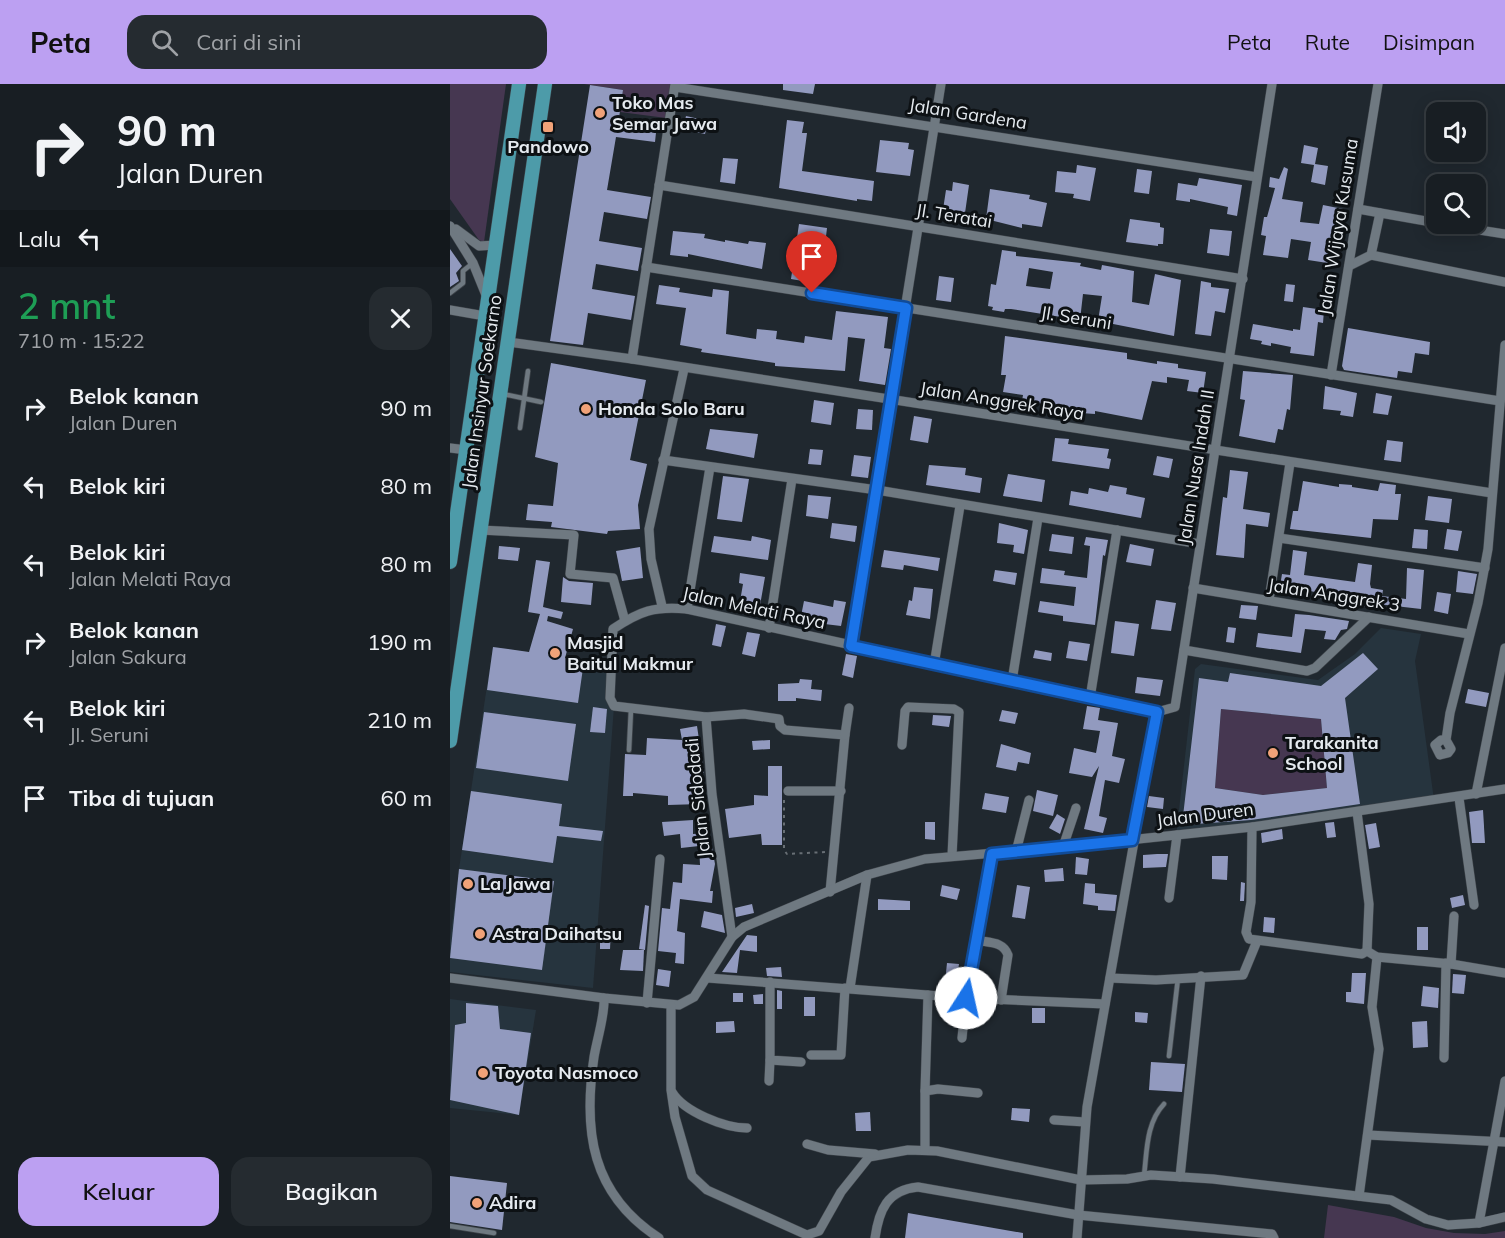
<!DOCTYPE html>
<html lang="id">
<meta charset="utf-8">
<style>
:root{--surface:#181e23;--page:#252b30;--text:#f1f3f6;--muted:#9fa2a6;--line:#363c41;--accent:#bca0f2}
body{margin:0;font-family:Mulish,sans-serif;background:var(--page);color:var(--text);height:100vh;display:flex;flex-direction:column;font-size:22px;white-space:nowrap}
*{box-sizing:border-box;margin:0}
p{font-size:20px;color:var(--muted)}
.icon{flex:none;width:33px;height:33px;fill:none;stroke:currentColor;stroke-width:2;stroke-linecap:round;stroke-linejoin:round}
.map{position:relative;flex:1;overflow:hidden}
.panel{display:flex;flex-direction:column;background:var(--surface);width:450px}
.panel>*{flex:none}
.banner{background:#181e23;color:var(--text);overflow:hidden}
.fabs{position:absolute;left:976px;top:18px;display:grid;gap:12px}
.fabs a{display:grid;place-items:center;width:60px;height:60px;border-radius:12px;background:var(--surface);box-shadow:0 3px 15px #0003,0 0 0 2px var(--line);font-size:30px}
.pin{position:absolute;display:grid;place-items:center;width:51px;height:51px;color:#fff;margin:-62px -26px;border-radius:50% 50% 50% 0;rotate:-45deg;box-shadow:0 0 6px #0007}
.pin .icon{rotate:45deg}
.me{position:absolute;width:66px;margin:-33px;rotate:10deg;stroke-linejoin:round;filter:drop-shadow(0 0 4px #0008)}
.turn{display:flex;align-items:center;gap:21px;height:126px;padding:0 18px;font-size:27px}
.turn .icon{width:78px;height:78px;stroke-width:2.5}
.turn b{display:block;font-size:42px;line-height:51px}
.then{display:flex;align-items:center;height:57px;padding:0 18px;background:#0003;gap:12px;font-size:22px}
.round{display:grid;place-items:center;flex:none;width:63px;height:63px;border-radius:18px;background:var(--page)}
.summary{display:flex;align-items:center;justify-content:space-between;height:102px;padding:0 18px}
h1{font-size:36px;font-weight:600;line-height:45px;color:#1e9e55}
.action{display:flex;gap:12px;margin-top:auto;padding:12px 18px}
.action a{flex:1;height:69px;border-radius:18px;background:var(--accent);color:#111;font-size:24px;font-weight:600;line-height:69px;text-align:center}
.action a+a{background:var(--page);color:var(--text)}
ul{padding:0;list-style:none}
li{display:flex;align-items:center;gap:18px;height:78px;padding:0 18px}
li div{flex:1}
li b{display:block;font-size:22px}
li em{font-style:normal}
header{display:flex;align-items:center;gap:36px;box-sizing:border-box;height:84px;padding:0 30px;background:var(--accent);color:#111}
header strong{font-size:28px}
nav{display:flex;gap:33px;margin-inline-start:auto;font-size:21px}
.search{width:420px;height:54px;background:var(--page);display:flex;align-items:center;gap:15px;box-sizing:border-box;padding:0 21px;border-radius:18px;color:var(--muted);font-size:22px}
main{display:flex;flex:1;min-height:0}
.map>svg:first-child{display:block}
.built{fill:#26343e}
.green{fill:#463751}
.building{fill:#929abf;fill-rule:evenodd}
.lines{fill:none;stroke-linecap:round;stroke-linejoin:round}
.service-casing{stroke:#3f454b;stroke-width:6}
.minor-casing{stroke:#3f454b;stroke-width:10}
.primary-casing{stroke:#3f454b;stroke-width:15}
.path{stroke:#686f75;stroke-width:2;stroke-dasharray:3 4.5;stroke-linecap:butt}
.service{stroke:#6f7981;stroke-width:4.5}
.minor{stroke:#6f7981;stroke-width:9}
.primary{stroke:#4d9ba9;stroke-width:14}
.route-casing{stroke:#114b97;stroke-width:15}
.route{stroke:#1a73e8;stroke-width:10}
.poi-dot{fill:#f0a278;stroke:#0d1114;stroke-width:2}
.labels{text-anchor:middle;stroke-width:6;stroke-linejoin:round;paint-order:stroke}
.poi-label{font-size:18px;font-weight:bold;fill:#e5eaef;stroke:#0d1114;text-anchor:start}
.street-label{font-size:18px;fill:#e5eaef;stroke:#0d1114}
</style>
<header>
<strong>Peta</strong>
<div class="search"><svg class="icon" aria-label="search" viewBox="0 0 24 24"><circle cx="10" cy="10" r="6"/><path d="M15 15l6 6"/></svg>Cari di sini</div>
<nav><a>Peta</a><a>Rute</a><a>Disimpan</a></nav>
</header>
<main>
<section class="panel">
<div class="banner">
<div class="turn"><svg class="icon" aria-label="right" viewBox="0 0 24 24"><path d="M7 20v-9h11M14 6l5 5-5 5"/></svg><div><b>90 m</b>Jalan Duren</div></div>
<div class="then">Lalu<svg class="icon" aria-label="left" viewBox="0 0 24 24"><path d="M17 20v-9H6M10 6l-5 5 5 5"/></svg></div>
</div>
<div class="summary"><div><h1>2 mnt</h1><p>710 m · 15:22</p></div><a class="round"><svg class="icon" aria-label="close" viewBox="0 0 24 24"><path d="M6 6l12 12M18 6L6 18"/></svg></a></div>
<ul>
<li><svg class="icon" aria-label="right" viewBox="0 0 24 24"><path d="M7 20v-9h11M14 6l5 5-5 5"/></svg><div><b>Belok kanan</b><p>Jalan Duren</p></div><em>90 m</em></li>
<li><svg class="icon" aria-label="left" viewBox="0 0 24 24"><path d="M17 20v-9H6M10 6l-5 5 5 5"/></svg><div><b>Belok kiri</b></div><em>80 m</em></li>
<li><svg class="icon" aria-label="left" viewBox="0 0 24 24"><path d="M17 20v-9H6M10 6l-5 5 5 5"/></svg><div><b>Belok kiri</b><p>Jalan Melati Raya</p></div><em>80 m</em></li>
<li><svg class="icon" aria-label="right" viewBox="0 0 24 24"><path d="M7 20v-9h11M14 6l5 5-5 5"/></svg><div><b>Belok kanan</b><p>Jalan Sakura</p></div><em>190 m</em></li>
<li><svg class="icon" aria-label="left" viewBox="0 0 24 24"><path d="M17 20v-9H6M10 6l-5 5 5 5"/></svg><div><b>Belok kiri</b><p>Jl. Seruni</p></div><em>210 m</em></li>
<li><svg class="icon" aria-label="arrive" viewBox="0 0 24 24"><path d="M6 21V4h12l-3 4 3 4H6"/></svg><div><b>Tiba di tujuan</b></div><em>60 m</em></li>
</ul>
<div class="action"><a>Keluar</a><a>Bagikan</a></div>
</section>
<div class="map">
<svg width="1055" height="1154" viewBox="0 0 1055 1154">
<rect width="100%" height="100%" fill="#20282f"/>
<g class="built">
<path d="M931 544 971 550 965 577 984 716 726 752 745 585 751 580 868 596 905 570Z"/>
<path d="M43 563 167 582 143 904 0 888V856L9 785Z"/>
<path d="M0 915 86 926 69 1031 0 1024Z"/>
</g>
<g class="green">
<path d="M0 0H56L34 158 29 156 0 115Z"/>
<path d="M134 0H222L216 34 170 28 173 6Z"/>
<path d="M771 625 871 635 877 704 813 711 765 704Z"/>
<path d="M878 1121 944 1133 976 1144 1004 1149 1035 1150 1055 1147V1154H874Z"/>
</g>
<g class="building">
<path d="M333 0H365L363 10 333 6Z"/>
<path d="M140 1 173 6 169 34 207 39 205 58 166 53 157 106 201 113 197 135 154 128 149 157 192 164 188 187 146 180 142 205 185 212 181 236 138 229 133 261 100 257Z"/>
<path d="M236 32 258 37 255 50 233 45Z"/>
<path d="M337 36 354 38 352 49H357L352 87 424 97 422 117 407 115V117L329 104Z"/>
<path d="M430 56 459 59 458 65 464 66 460 92 426 88Z"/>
<path d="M854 61 868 64 865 80 878 82 875 101 861 98 864 81 851 79Z"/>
<path d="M273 74 288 75 285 100 270 98Z"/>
<path d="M627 81 646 84 640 117 623 114 624 110 605 108 607 87 626 89Z"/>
<path d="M834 83 838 85 832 115 853 118 850 138 869 140 873 121 893 125 884 180 858 176 861 158 841 155 838 174 813 171 816 152 811 151 814 133H817L825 104 819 103 820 93 829 95Z"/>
<path d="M687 85 702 87 699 110 684 108Z"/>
<path d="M749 94 792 101 787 132 777 130 778 123 740 115V118L726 116 728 99 747 102Z"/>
<path d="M503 98 519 101 515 129H510L509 134 492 132 496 106 502 107Z"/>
<path d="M540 105 580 111 579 115 597 119 592 143 572 140V144L536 135Z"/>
<path d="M680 135 710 139V143L714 144 713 160H708V162L676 158Z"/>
<path d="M349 140 377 144 374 169 369 168 364 199 341 195Z"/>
<path d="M760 145 782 147 779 172 757 169Z"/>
<path d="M223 147 255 150 254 154 275 158V156L298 160 299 157 316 159 312 185 238 170V173L220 171Z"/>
<path d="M0 165 12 182 6 189 9 197 0 203Z"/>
<path d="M552 166 566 168V172L631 179 630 182 651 186 652 181 684 187 682 218 699 221 705 190 731 196 724 252 648 237 652 212 633 210 630 236 561 225H555L554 228 542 226 543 223 538 222 541 200 546 201ZM579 184 603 188 600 205 576 202Z"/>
<path d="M489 192 504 194 501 218 486 216Z"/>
<path d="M751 197 761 199V203L779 205 775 229 765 227 761 252 745 250Z"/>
<path d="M836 200 845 201 843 218 834 217Z"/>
<path d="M209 201 230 204 229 208 262 213 263 205 279 207 276 250 306 255 307 245 327 247 326 255 354 259 355 252 382 256 386 227 438 233 434 264 441 265 435 301 409 297 415 255 398 253 395 287 325 282V279L251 268 252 265 230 261 236 224 206 220Z"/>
<path d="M853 223 874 226 873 239 868 238 864 272 840 269 841 263 821 259V262L811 260 812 257 800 255 803 240 843 247V245L850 246Z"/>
<path d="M898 244 980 258 979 271 965 269 962 289 948 287 947 294 894 286 892 282Z"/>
<path d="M555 252 677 269V275L707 280V277L728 280V284L756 288 753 309 737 307 739 296 717 293V299L702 297 692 336 645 327V330L631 329 632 325 572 317 573 311 553 308 556 291H551Z"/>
<path d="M101 279 196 296 180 376 197 380 188 421 190 445 158 447 157 450 101 443 102 438 76 436 78 420 103 422 108 379 85 373Z"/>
<path d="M793 287 843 291 840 326 837 325 833 346 828 345 825 359 789 352 795 316 790 315Z"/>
<path d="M875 302 907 309 903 333 890 331 891 327 873 325Z"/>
<path d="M926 309 942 312 938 331 923 329Z"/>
<path d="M364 316 384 319 381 341 361 338Z"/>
<path d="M408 325 423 326 422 346 406 345Z"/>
<path d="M464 332 482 335 478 359 460 356Z"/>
<path d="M260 345 308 350 304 374 256 365Z"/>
<path d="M605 354 619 355 618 360 659 365 657 374 661 375 659 385 602 377Z"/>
<path d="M937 356 953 358 951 378 934 376Z"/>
<path d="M360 365 373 366 371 381 358 380Z"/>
<path d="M404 371 421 373 418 394 401 392Z"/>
<path d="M707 372 723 375 719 394 703 391Z"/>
<path d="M479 381 516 384 515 391 532 394 530 409 476 401Z"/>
<path d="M780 386 798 388 793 425 820 429 818 443 796 440 794 474 766 471 773 413 777 414Z"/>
<path d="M558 390 595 396 592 418 553 412Z"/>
<path d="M273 392 299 395 292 438 267 435Z"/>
<path d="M853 397 889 403V400L902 401V403L928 407 930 399 946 401 945 410H951L948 436 923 435 921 454 840 445 843 427H848Z"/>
<path d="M660 401 677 404 676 410 695 414 691 434 619 421 621 407 638 410 639 404 658 408Z"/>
<path d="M358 411 381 413 378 435 356 432Z"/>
<path d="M978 412 1002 415 999 439 975 436Z"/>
<path d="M382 439 407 442 405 458 380 454Z"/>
<path d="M549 439 578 446 574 470 563 468 564 461 547 459Z"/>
<path d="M964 445 978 446 977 465 962 464Z"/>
<path d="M997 445 1012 447 1008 467 994 465Z"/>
<path d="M602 450 624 453 622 470 599 467Z"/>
<path d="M264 452 301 457 302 452 321 456 318 476 261 468Z"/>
<path d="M636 453 658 456 655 472 653 471 645 541 613 537V532L588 528 590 517 624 522 626 503 590 499 592 484 615 487 614 491 637 494 640 462 634 461Z"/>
<path d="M680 460 704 465 701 482 676 478Z"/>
<path d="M49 462 70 464 68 477 48 475Z"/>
<path d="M190 463 193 494 172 497 166 467Z"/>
<path d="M434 466 490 474 488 487 454 481 453 486 431 483Z"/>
<path d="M843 466 857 468 854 491 905 498 908 479 922 481 920 500 921 504 933 506 932 512 956 515 957 484 974 486 971 525 919 519V523L903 521 904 514 888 511 887 517 870 515 871 509 848 505 847 510 829 508 832 490 840 491Z"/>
<path d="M86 476 100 478 93 523 113 528 111 535 98 532 97 537 123 545 115 574 134 577 128 619 37 606 43 563 79 568 90 530 78 528Z"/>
<path d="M545 486 567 489 565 501 543 497Z"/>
<path d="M1008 487 1027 490 1023 510 1006 508Z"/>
<path d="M290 489 315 493 309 527 289 523 293 500 289 499Z"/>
<path d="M113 493 119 497 143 499 141 521 111 518Z"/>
<path d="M464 503 483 505 480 535 456 531 459 516 462 517Z"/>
<path d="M987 508 1001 510 998 530 984 527Z"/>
<path d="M384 516 396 518 391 542 350 537 354 517 383 523Z"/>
<path d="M706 516 726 519 721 547 701 545Z"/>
<path d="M791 521 808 522 806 536 789 534Z"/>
<path d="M845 530 859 531 899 537 897 545 891 546 885 556 874 555 876 547 855 545 851 569 806 563 808 549 842 553Z"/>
<path d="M665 537 689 540 684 572 661 569Z"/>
<path d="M266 540 276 542 271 563 262 561Z"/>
<path d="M778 543 786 544 784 559 776 558Z"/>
<path d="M297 548 310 550 305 573 292 570Z"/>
<path d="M619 557 640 560 637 577 616 574Z"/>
<path d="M585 566 602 569 601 577 583 574Z"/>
<path d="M913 569 928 585 895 614 910 720 801 736 732 741 749 594 778 598 780 589 871 602ZM771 625 871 635 877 704 813 711 765 704Z"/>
<path d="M396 570 407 572 403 594 392 591Z"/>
<path d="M687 593 713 596 710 612 685 609Z"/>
<path d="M350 595 362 596 361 605 372 606 371 617 346 614V617H328V600L349 599Z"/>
<path d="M1018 605 1039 609 1036 623 1015 619Z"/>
<path d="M637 622 650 624 648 636 668 639 662 672 675 675 669 699 655 696 649 732 657 734 653 749 634 745 649 682 642 693 619 689 624 664 646 669 650 647 633 645Z"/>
<path d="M143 623 157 625 155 649 140 648Z"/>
<path d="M552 626 568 629 565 640 549 637Z"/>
<path d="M34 628 126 640 118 697 26 684Z"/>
<path d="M483 631 501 632 499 643 482 641Z"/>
<path d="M247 642 254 689H250L251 720 218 721V712L183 709V712H173L175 670 196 671 197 654 232 656 230 645Z"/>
<path d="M320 656V665L303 666 302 657Z"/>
<path d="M551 660 581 669 579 680 568 678 566 687 546 683Z"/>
<path d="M318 682H332V761H312L311 750 279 754 275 725 304 721V711L318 712Z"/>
<path d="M587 706 608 711 603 732 583 727Z"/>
<path d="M21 707 112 720 109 742 153 747 151 757 107 752 103 779 12 766Z"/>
<path d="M535 709 559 713 556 729 532 725Z"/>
<path d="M699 712 714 714 713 725 697 723Z"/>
<path d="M1033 726 1035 759H1022L1019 728Z"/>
<path d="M607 730 615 735 610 750 599 744Z"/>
<path d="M243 736V750L257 749V754L260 753 265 780 260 807H263L262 819 230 815 227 847 235 849 234 880 225 879 226 869 208 867 212 824 220 825 223 798 232 799 233 780 250 781 249 762 231 764 230 750 214 752 212 738Z"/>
<path d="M475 738H485V756L475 755Z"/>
<path d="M884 738 886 753 877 754 875 739Z"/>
<path d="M926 739 930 763 919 765 915 741Z"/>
<path d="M832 745 833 755 812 759 811 749Z"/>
<path d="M707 770H718L716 783 693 784V771Z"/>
<path d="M762 772H778L777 796 762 795Z"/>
<path d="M626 773 639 775 637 791 625 790Z"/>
<path d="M613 784 614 797 595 798 594 786Z"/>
<path d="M9 785 104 797 92 886 0 874Z"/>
<path d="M791 798 795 799 794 817H790Z"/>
<path d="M635 799 645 800V809L667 811 665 827 648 826V822L633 820Z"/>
<path d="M492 801 510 805 507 816 490 812Z"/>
<path d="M567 801 580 803 575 835 562 833Z"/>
<path d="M1013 811 1015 821 1002 824 1000 814Z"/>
<path d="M428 815 460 817V826H428Z"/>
<path d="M302 820 304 829 286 833 285 824Z"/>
<path d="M195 821 199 822 195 866 189 865Z"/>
<path d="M254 827 272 831 275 849 251 843Z"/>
<path d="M814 833 825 834 824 849 813 848Z"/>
<rect x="967" y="843" width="11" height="23"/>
<path d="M150 844 161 845 160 865H150Z"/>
<path d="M297 851 307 852V868L290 866 287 889 272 888Z"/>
<path d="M173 866H194L193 887 170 886Z"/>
<path d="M497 879 509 880 506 900 495 898Z"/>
<path d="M331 883 332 893 317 892 316 884Z"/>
<path d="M208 885 221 887 219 903 206 901Z"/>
<path d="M902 889H916L914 920 896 918V908H901Z"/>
<path d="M1003 890 1016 891 1014 910 1002 909Z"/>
<path d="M973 902 989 904 988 924 971 922Z"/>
<path d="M327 906 332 907V925H327Z"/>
<rect x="283" y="909" width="10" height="9"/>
<path d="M313 910V920H304L303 911Z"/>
<rect x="354" y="913" width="11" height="19"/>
<path d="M16 919 48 922 50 945 81 949 69 1031 0 1016 5 941 16 939Z"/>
<rect x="582" y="924" width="13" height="15"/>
<path d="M685 928 698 929 697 939 685 938Z"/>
<path d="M284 937 285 948 266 949V938Z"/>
<path d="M977 937 978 963 963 964 962 938Z"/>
<path d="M701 978 735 980 732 1008 699 1006Z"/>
<path d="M562 1024 580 1025 579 1038 561 1036Z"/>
<path d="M420 1028 421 1047H406L405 1029Z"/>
<path d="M0 1092 57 1099 52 1146 0 1138Z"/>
<path d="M458 1129 573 1149V1154H455Z"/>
</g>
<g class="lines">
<g class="service-casing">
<g id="service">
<path d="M0 209 13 199V187L23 179"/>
<path d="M53 310 91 318"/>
<path d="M70 344 78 287"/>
<path d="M179 666 181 625"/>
<path d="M719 972 728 894"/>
<path d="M694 1092C697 1067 696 1039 714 1020"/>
<path d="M0 1142 44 1149"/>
</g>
</g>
<g class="minor-casing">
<g id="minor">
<path d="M225 3 807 93"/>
<path d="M209 101 793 195"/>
<path d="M908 125 987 139"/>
<path d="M991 140 1055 150"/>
<path d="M0 142 23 179 36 211"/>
<path d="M6 145 29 162 46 161"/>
<path d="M921 171 1055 198"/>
<path d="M899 182 921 171 930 129"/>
<path d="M196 183 1050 317"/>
<path d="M0 226 35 232"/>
<path d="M58 258 182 275 1042 409"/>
<path d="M182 275 225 0"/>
<path d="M881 291 928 0"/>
<path d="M0 364 17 366"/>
<path d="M213 376 427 406 750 460"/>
<path d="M30 446 124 451 120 490 163 494 175 537"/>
<path d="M829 454 1035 484"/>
<path d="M743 504 1019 550"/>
<path d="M819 516 840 379"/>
<path d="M212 522 201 475 199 445 234 285"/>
<path d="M237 525 260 383"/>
<path d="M319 544 342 395"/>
<path d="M401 563 491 0"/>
<path d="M734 566 857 587 865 584 919 533"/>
<path d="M484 581 510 422"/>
<path d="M562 597 588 434"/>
<path d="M640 614 667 446"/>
<path d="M256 633 294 630 329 635 330 642 335 646 395 651 380 808"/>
<path d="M395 651 399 624"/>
<path d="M996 656H991L985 661 990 671 998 669 1001 665 996 656 1000 629 1028 519 1038 465 1055 261"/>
<path d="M452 661 455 627 458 623 504 625 509 628 502 772"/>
<path d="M338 707H391"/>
<path d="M1026 710 1055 564"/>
<path d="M1009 714 1024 821"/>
<path d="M907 728 919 820 917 867"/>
<path d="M802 743 801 818 796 848 799 855 912 870 917 867 927 873 1001 880 1055 889"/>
<path d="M613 763 626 724"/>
<path d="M566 768 579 716"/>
<path d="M719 814 727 751"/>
<path d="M282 853 262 710 256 633 164 622 160 614 163 545C190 527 204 522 237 525L707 628 725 623 822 0"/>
<path d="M526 856C539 859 553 857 558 871L551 916"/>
<path d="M1001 880 1004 832"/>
<path d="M0 894 154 914 229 921 244 913 282 853 294 843 417 791 475 775 613 763 802 743 1055 705"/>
<path d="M258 894 516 914 655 920"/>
<path d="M660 894 706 896 793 891 807 857"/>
<path d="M320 898V976L351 978"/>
<path d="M400 904 417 791"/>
<path d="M154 914C155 931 147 955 144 973 133 1047 141 1110 209 1154"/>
<path d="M197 919 210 775"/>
<path d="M221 922V1006L225 1033 242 1092 257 1106 357 1151 369 1147 391 1108 419 1073 458 1066 487 1067 631 1096 677 1095 701 1091 763 1095 941 1116 976 1135 998 1141 1029 1139 1055 1133"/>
<path d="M512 954 516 914 542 770"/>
<path d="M361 971H391L395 904"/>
<path d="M994 974 996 879"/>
<path d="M319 997 320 976"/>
<path d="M475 1007 478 911"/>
<path d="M222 1008C234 1028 275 1044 297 1044"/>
<path d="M604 1036 635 1038"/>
<path d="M918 1051 1055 1058"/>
<path d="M357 1060 378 1066 425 1070"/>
<path d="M475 1066V1007L488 1005 528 1009"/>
<path d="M730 1093 751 892"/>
<path d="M909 1112 929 965 922 923 927 873"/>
<path d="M1029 1139 1055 997"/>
<path d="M425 1154C429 1126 437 1106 468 1103L628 1131 822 1150 824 1154"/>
<path d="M627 1154 637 1023 707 628"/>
</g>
</g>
<g class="primary-casing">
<g id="primary">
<path d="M0 478 69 0"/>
<path d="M0 657 95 0"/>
</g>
</g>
<path class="path" d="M334 716V766L337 770 376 768"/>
<use href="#service" class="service"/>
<use href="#minor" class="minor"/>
<use href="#primary" class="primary"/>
</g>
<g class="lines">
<g class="route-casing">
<path id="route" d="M362 209 456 224 401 562 707 628 682 756 542 770 516 914"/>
</g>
<use href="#route" class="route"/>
</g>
<g class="poi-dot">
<circle cx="150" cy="29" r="6"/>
<rect x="92" y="37" width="12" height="12" rx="3"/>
<circle cx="136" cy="325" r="6"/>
<circle cx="105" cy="569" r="6"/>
<circle cx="823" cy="669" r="6"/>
<circle cx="18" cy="800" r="6"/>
<circle cx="30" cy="850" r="6"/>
<circle cx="33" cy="989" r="6"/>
<circle cx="27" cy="1119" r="6"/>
</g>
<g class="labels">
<g class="poi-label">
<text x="162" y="25">Toko Mas<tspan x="162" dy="21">Semar Jawa</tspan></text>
<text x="98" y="69" text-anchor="middle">Pandowo</text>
<text x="148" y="331">Honda Solo Baru</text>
<text x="117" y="565">Masjid<tspan x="117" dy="21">Baitul Makmur</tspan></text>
<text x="835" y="665">Tarakanita<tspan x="835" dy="21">School</tspan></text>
<text x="30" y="806">La Jawa</text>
<text x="42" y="856">Astra Daihatsu</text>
<text x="45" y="995">Toyota Nasmoco</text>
<text x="39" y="1125">Adira</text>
</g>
<g class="street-label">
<text transform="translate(518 30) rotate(9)" y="6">Jalan Gardena</text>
<text transform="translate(504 132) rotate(9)" y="6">Jl. Teratai</text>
<text transform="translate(888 143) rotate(-81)" y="6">Jalan Wijaya Kusuma</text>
<text transform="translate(626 234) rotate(9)" y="6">Jl. Seruni</text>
<text transform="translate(32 308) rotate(-82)" y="6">Jalan Insinyur Soekarno</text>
<text transform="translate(552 317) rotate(9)" y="6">Jalan Anggrek Raya</text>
<text transform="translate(746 383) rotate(-81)" y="6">Jalan Nusa Indah II</text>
<text transform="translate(884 511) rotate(9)" y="6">Jalan Anggrek 3</text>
<text transform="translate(304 524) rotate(12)" y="6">Jalan Melati Raya</text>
<text transform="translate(248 714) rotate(-96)" y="6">Jalan Sidodadi</text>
<text transform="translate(755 731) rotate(-7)" y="6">Jalan Duren</text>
</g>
</g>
</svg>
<div class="fabs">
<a><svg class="icon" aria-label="sound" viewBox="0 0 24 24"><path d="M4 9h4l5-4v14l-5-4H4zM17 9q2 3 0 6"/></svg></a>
<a><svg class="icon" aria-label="search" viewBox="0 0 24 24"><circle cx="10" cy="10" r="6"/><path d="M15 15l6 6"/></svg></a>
</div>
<div class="pin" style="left:362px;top:209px;background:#d93025"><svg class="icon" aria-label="arrive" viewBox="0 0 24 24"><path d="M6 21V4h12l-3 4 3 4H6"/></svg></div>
<svg class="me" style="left:516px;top:914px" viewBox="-20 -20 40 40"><circle r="19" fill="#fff"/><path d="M0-13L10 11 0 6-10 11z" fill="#1a73e8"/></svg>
</div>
</main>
